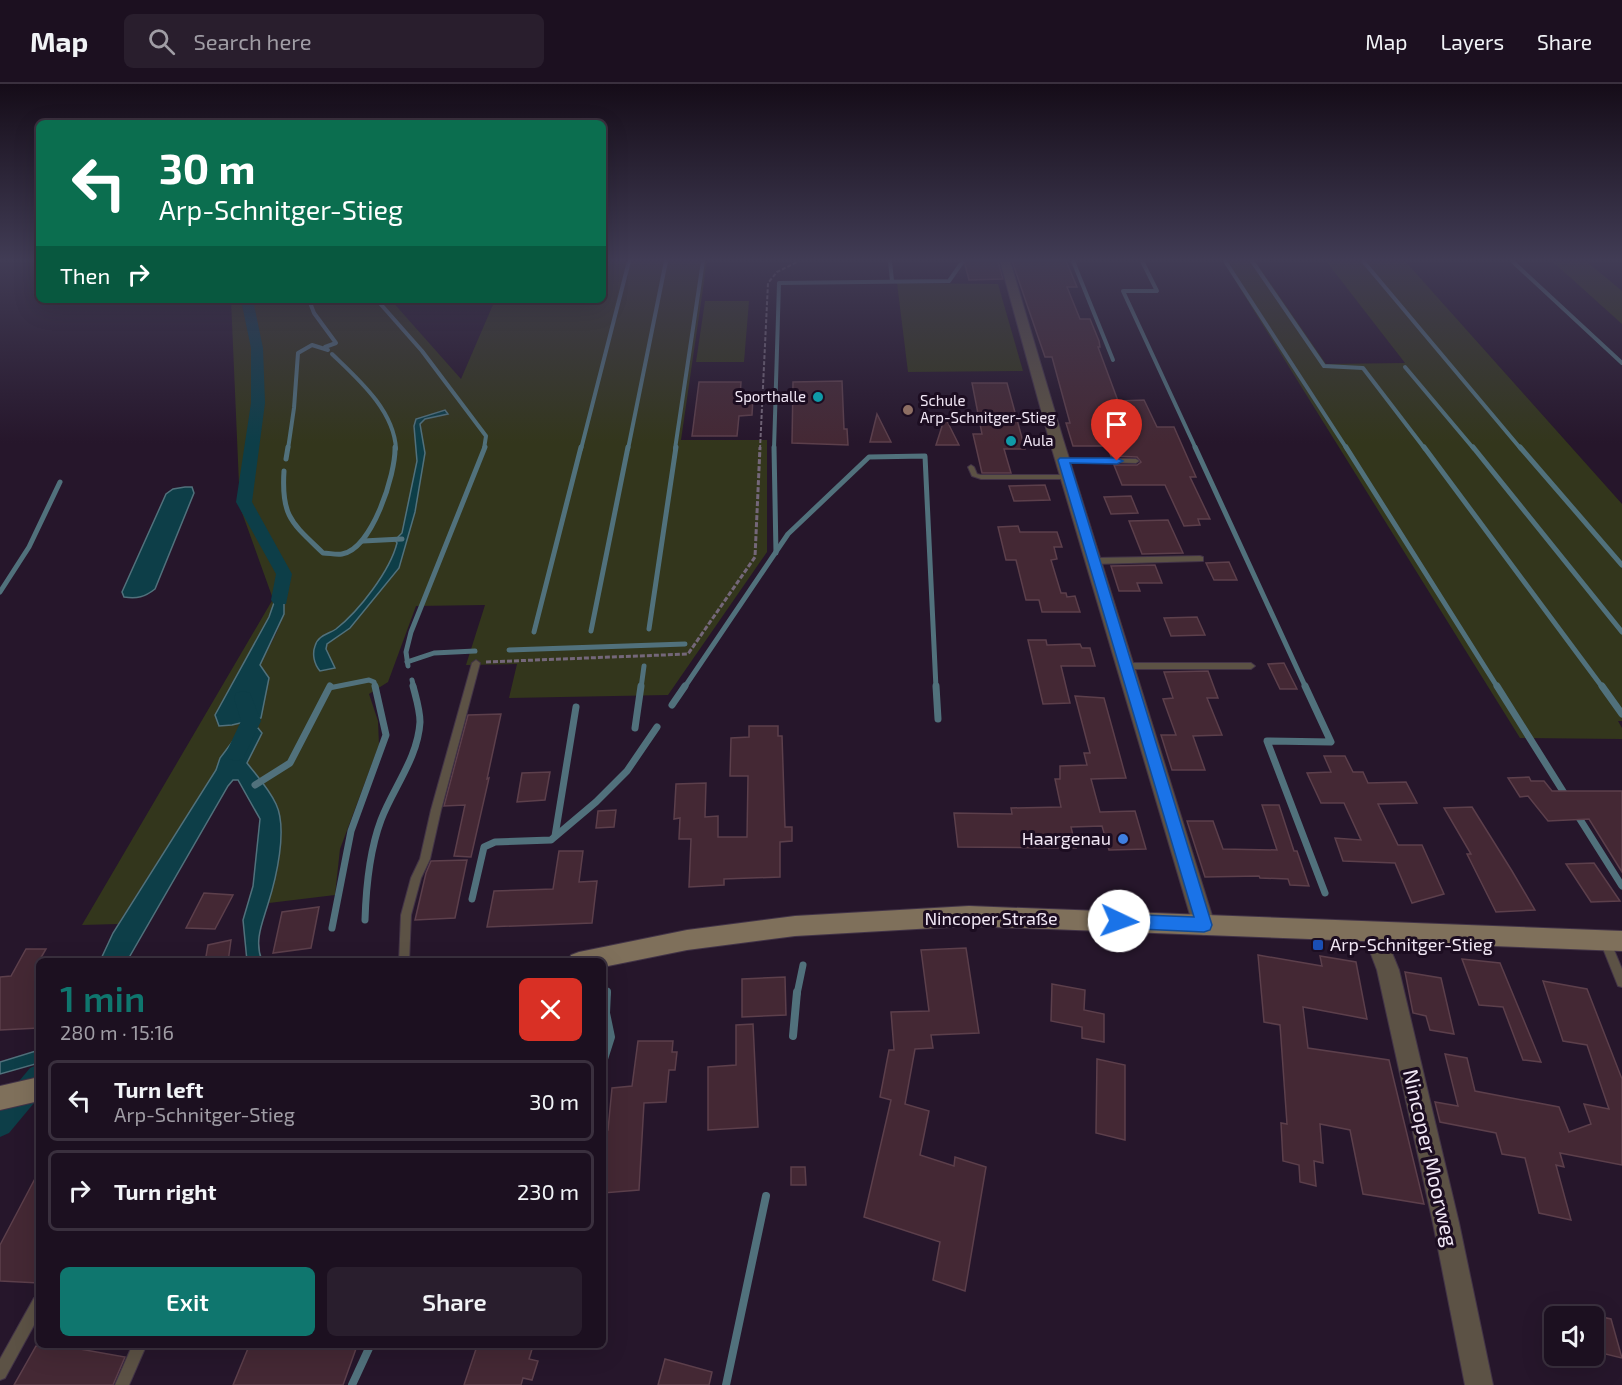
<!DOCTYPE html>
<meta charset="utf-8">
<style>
:root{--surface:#1c1020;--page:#291e2d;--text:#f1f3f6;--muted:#a09da5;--line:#3a303e;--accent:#0f766e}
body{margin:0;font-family:"Exo 2",sans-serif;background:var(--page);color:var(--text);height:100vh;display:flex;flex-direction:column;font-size:22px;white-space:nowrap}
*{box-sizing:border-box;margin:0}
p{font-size:20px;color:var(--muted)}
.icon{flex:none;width:33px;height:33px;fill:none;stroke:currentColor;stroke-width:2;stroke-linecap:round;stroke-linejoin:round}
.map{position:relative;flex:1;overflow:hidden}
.side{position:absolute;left:36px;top:874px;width:570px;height:390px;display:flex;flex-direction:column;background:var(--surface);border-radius:9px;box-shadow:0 6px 24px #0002,0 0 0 2px var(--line)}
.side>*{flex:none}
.hud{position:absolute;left:36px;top:36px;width:570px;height:183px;border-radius:9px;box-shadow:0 6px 24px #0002,0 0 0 2px var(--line);background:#0b6e4f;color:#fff;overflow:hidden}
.buttons{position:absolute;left:1544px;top:1222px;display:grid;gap:12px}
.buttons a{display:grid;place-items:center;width:60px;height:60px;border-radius:9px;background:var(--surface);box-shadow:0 6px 24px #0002,0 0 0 2px var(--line);font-size:30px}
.pin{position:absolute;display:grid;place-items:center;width:51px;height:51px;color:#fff;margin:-62px -26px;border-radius:50% 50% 50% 0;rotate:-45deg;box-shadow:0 0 6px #0007}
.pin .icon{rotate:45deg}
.me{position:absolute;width:66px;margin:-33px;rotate:93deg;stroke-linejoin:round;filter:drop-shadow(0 0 4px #0008)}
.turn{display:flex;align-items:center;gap:21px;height:126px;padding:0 24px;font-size:27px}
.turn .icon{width:78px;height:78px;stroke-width:2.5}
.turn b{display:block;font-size:42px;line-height:51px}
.then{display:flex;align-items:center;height:57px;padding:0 24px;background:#0003;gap:12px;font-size:22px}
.round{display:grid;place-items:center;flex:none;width:63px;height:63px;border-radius:9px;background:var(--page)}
.head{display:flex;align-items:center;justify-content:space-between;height:102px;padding:0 24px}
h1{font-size:36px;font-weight:600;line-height:45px;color:var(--accent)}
.action{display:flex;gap:12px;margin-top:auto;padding:12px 24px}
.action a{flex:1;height:69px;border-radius:9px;background:var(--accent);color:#fff;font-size:24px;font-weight:600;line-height:69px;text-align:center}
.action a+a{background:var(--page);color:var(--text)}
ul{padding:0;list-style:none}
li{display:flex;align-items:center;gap:18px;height:81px;margin:0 12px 9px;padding:0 12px;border:3px solid var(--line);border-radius:9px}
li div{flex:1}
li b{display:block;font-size:22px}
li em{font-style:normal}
header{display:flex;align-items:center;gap:36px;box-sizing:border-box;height:84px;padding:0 30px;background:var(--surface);border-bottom:2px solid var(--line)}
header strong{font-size:28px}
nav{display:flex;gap:33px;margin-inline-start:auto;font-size:21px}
.search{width:420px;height:54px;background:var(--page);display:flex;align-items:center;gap:15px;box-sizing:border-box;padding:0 21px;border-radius:9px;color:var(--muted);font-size:22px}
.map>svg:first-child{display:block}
.green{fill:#33361c;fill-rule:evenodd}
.water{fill:#0d3e48;stroke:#51717c;stroke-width:1.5}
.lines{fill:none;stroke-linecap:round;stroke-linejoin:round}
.stream-far3{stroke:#51717c;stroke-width:4}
.stream-far2{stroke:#51717c;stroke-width:5}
.stream-far1{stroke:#51717c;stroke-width:7}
.stream{stroke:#51717c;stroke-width:8}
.canal{fill:#0d3e48;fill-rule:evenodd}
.building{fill:#442834;stroke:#5c3f4b;stroke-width:1.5}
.service-casing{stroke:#423347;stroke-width:2}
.minor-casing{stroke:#423347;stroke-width:2}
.secondary-casing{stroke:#423347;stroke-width:2}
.path-far1{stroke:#746779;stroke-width:2;stroke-dasharray:4 2;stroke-linecap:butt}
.path{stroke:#746779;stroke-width:3;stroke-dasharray:5 2;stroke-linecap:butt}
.service{fill:#5c5245;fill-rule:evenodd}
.minor{fill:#5c5245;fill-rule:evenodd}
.secondary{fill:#7f705b;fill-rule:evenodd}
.route{fill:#1a73e8;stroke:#114b97;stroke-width:1.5}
.culture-dot{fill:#0f9aa8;stroke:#1c0d21;stroke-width:2}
.education-dot{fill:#8d6e63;stroke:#1c0d21;stroke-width:2}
.shop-dot{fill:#3f7fe0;stroke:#1c0d21;stroke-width:2}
.transit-dot{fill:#1a4fb4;stroke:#1c0d21;stroke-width:2}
.labels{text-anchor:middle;stroke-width:6;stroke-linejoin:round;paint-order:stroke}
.far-poi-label{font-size:15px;fill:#f1e7f5;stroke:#1c0d21;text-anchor:start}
.poi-label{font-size:18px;fill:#f1e7f5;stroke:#1c0d21;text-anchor:end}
.street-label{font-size:18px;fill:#f1e7f5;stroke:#1c0d21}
.near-street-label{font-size:21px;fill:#f1e7f5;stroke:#1c0d21}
</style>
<header>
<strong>Map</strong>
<div class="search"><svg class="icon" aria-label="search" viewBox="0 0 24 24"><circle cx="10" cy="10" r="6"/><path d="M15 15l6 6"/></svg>Search here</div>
<nav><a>Map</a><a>Layers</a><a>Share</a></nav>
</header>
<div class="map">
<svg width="1622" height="1301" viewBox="0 0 1622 1301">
<rect width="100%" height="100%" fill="#26162b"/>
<g class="green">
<path d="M603 177H707L681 356H767V468L668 611 509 614 517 580 466 581 485 521 416 522 388 598 369 610 378 637 379 661 340 765 335 811 269 819 279 767 259 695 247 679 262 649 220 674 216 686 118 840 82 841 273 515 240 423 231 216H391L461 295 495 216H603ZM283 492C296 546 248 594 215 631L269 533Z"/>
<path d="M1223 177H1255L1326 280 1405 279 1326 177H1405L1622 420V637H1618L1622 644V655L1520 654Z"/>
<path d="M1552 177H1586L1622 207V240Z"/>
<path d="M897 199 998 200 1023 287 908 288Z"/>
<path d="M705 217H749L744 278H696Z"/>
</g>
<g class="water">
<path d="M445 326 448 330 425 335 420 340 425 369 415 428 399 484 350 544 327 560 326 565 335 584 320 587C314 580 312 570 315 562 318 551 329 550 336 545 359 527 390 487 397 459L395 456 402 449 417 377 414 342 416 335Z"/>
<path d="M185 403H192L194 409 155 505C145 513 137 515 124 513L122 508 166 410 173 405Z"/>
<path d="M284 490V530L260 581 269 594 261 634 232 641 219 642 215 631 269 533Z"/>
<path d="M258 644 262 649 247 679C257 692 269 705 276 720 288 745 276 795 268 820 262 840 254 857 262 877H247L243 836 253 802 260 735 238 696H233L228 702 127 877H100L113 849 216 686 220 674 239 649Z"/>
<path d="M39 966V979L0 990V978Z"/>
</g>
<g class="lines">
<g class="stream-far3">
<path d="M890 177 892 197"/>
<path d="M1073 177 1113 276"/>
<path d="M1142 177 1157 207H1123L1196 365"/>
<path d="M1225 177 1347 365"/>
<path d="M1252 177 1324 282 1363 284 1425 365"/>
<path d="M1363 177 1521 365"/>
<path d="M1512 177 1622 279"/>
<path d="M309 216 314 229 336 259 325 263"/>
<path d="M377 216 422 267 486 352 484 365"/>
<path d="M247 220 258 216"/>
<path d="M332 270C358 295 394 326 396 365"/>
<path d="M1405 283 1474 365"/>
<path d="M288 365 294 324 298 269 312 261 328 266"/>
<path d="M581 365 629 177"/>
<path d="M628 365 666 177"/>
<path d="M675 365 703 177"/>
<path d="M774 365 779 199 949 197 963 177"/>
</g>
<g class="stream-far2">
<path d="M774 363 776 469"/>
<path d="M1195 363 1306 604"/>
<path d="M1346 363 1498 604"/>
<path d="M1424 363 1603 604"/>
<path d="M1473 363 1622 548"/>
<path d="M1520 363 1622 481"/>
<path d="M286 375 288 363"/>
<path d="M284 387C281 433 292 439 323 469 329 469 336 471 342 470 372 465 396 390 395 363"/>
<path d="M363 457 402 455"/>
<path d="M0 508 29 463 60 398"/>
<path d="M649 545 676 363"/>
<path d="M591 547 628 363"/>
<path d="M534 548 581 363"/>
<path d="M509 566 685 560"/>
<path d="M407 578 434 569 475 567"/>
<path d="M408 582 406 568 411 548 485 363"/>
<path d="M412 596 414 604"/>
<path d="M329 604 369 596 374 598 376 604"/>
<path d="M641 604 644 582"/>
<path d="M684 604 788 450 869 373 925 372 936 604"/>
</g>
<g class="stream-far1">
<path d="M936 602 938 635"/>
<path d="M1305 602 1331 658 1267 657 1325 809"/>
<path d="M1497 602 1566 712"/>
<path d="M1602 602 1622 630"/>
<path d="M672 621 685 602"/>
<path d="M635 644 641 602"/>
<path d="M255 701 290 679 330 602"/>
<path d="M1576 729 1622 802"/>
<path d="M555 752 576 623"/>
<path d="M472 815 484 763 495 758 551 756 596 718 627 687 657 643"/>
<path d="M365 836C366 803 369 768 381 736 393 704 418 674 420 638 420 626 416 614 413 602"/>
<path d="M332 844 351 747 386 651 375 602"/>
<path d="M607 910V907"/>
<path d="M797 910 803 881"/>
</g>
<g class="stream">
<path d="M793 952 797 908"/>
<path d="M603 978 611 953 606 929 607 908"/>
<path d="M352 1301 370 1262"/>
<path d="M726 1301 766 1112"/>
</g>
<g class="canal">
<path d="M241 216H253L263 264 265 319 252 418 292 490 286 520H274L271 516 276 490 236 418 251 319V264Z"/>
<path d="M243 607 250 609 261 637 243 675 236 677 229 675 226 669 241 637 234 614 236 609Z"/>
<path d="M39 980V1013L9 1049 0 1053V1020L30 984Z"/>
</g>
</g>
<g class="building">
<path d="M964 177H998L1003 195 969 196Z"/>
<path d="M1012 177H1066L1077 203H1067L1080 235H1090L1099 257 1100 263H1098L1118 317 1144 316 1157 343H1174L1196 393H1190L1210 435H1198L1200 441 1184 442 1165 401H1122L1114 381H1137L1141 378 1137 373 1111 372 1107 362H1073L1066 339H1070L1052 273H1045Z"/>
<path d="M842 297 844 345H847L848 361 792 359 793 298Z"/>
<path d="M699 298H741L740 313H753L752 331 739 332 737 352H692Z"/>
<path d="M972 299H1007L1025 365H1004L1011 389H982L973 350H982Z"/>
<path d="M877 330 891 358H870Z"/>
<path d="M945 333 959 361H936Z"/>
<path d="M1045 401 1050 416 1014 417 1009 402Z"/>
<path d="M1131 412 1138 429 1111 430 1104 413Z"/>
<path d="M1168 436 1183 469 1142 470 1129 437Z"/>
<path d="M1018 442 1020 448H1057L1062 463H1054L1057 475 1051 476 1061 509H1066L1067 513 1075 512 1080 528H1042L1039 516H1026L1016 476H1006L998 443Z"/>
<path d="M1229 478 1237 496H1214L1206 479Z"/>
<path d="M1155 481 1162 499H1137L1140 507H1119L1111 482Z"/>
<path d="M1197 533 1205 551 1171 552 1164 534Z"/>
<path d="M1028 556H1046L1047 561 1080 560 1082 564H1090L1095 582H1061L1070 619 1043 620Z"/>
<path d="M1284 579 1297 605H1280L1268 580Z"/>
<path d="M1208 587 1218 614H1207L1222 651 1193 652 1205 686H1172L1161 651H1176L1163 615 1173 614 1164 588Z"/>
<path d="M1075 612 1104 614 1126 694 1091 695 1100 728 1135 727 1146 765 1109 766 1102 742 1071 743 1076 764 958 763 954 729 1012 730 1011 724 1061 723 1055 695H1060V682L1087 681 1084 669H1090Z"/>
<path d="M501 630 487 695 489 694 471 773 454 772 465 721 444 722 468 631Z"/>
<path d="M749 642H778V652H782L785 743H792V757L780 758V793L724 795V801L689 803 691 755H679L680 734 674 735 676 700 706 699 705 733 718 732V753H747L748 692H730L731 654 749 653Z"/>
<path d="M1324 672H1345L1353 688H1363L1368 699 1406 698 1417 719 1378 720 1398 761H1422L1444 810 1412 819 1395 779 1343 777 1335 754 1361 756 1344 719H1321L1307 689 1331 688Z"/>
<path d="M550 688 545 716 517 718 522 689Z"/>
<path d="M1529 693 1531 697H1544L1552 707H1622V788L1589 735 1548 737 1528 712 1520 713 1508 694Z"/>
<path d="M1262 721H1279L1294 767H1297L1309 802 1290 801 1288 795 1260 794 1259 792 1205 793 1187 737H1213L1223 765 1277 766Z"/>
<path d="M1472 723 1512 787 1535 826 1496 828 1467 770H1471L1444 724Z"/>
<path d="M616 726 614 743 596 744 598 727Z"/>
<path d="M559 767H583L579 798 597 797 592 839 487 843 494 807 553 805Z"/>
<path d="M467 776 455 834 415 836 426 789 431 777Z"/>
<path d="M1594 779 1620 817 1591 818 1566 780Z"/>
<path d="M204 809 233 811 215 845 186 844Z"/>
<path d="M319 823 311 864 273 869 282 828Z"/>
<path d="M231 856 228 878H205L208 861Z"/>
<path d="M966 864 979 949 931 951 933 964 915 965 905 1020 929 1027 920 1071 954 1082 955 1073 986 1083 965 1207 933 1196 940 1158 864 1133 891 1016 880 1013 889 966H894L891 928 929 927 921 866Z"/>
<path d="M26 865H46L39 877V944L0 946V893L11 892Z"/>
<path d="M1258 871 1322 882 1320 872 1356 878 1367 935 1303 923 1308 964 1389 976 1424 1120 1363 1110 1350 1046 1320 1040 1323 1079 1314 1077 1316 1102 1300 1098 1299 1081 1283 1077 1281 1039 1287 1040 1280 941 1264 938Z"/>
<path d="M1462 875 1500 879 1541 978 1523 976 1503 923 1479 921Z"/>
<path d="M1405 888 1441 894 1454 950 1430 946 1426 932 1413 929Z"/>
<path d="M785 893 786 931 742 933V895Z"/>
<path d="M1543 897 1587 905 1622 995V1081L1560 1069 1564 1083 1556 1081 1571 1136 1539 1129 1525 1074 1502 1070 1496 1049 1440 1038 1435 1018 1458 1022 1445 970 1467 974 1475 1007 1559 1023 1569 1048 1591 1040 1584 1020 1609 1025 1587 961 1563 957Z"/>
<path d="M1052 900 1085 906 1084 926 1104 930V958L1082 954V943L1051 937Z"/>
<path d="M753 940 758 1043 708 1046V983L736 981V941Z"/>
<path d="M638 957H673L672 968H677L675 986H669L666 1018 644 1019 639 1106 603 1109V1046H608L612 1004 632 1002Z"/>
<path d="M1097 975 1125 981V1056L1096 1049Z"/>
<path d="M791 1083H805L806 1101H791Z"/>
<path d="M39 1087V1199L0 1197V1161Z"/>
<path d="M1593 1231 1611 1235 1622 1274 1593 1267Z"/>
<path d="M36 1262H63L125 1273 113 1301H14Z"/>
<path d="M249 1262H357L343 1301H233Z"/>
<path d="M477 1262H533L529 1275 538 1277 532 1296 523 1294 521 1301H464Z"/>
<path d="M665 1275 712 1288 709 1301H658Z"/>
</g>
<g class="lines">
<g class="service-casing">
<g id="service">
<path d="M1063 374 1136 375 1139 377 1136 379 1061 377 1060 376Z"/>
<path d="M971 381 974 383 977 390 981 391H1069L1072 393 1069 395H981L972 392 968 383Z"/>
<path d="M1200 472 1203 473V477L1095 480 1091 477 1095 474Z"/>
<path d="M476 576 480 579 441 726 430 775 421 794 411 831 409 878H399L401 831 411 794 420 775 431 726 472 579Z"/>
<path d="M1126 579H1251L1255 582 1251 585H1126L1122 582Z"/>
<path d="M1605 852 1609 854 1622 885V903L1618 902 1600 857 1601 854Z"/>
<path d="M39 1212V1232L5 1294 0 1296V1275L34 1214Z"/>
<path d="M132 1262H146L129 1301H115Z"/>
</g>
</g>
<g class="minor-casing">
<g id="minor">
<path d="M1000 177H1010L1063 355 1215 841 1211 848 1204 851 1197 848 1193 841 1049 355Z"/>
<path d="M1374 839 1381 842 1399 886 1459 1139 1493 1301H1465L1433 1139 1377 886 1363 849 1367 842Z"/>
</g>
</g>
<g class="secondary-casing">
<g id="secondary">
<path d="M969 822 1622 847V867L969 842 795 852 687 866 603 883V878H568L571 871 579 868 687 846 795 832Z"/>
<path d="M39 993V1017L0 1026V1002Z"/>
</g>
</g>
<path class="path-far1" d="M760 365 768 199 777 188 799 177"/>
<path class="path" d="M486 578 688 570 755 473 760 363"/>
<use href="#service" class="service"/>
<use href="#minor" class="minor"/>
<use href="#secondary" class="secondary"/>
</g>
<linearGradient id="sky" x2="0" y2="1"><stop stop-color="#150c18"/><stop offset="0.49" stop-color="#413c55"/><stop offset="1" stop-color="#413c55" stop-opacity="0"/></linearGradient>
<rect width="1622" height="359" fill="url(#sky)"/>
<path class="route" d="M1060 374H1117L1123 377 1117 380 1070 379 1212 841 1210 846 1204 848 1119 844 1113 842 1111 837 1113 832 1119 830 1194 833 1058 376Z"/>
<g class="culture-dot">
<circle cx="818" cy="313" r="6"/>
<circle cx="1011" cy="357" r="6"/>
</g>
<circle class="education-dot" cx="908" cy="326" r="6"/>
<circle class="shop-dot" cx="1123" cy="755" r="6"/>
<rect class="transit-dot" x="1312" y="855" width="12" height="12" rx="3"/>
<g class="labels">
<g class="far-poi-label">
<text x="806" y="318" text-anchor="end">Sporthalle</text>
<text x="920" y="322">Schule<tspan x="920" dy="17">Arp-Schnitger-Stieg</tspan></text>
<text x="1023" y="362">Aula</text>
</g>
<g class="poi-label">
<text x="1111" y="761">Haargenau</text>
<text x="1330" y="867" text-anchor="start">Arp-Schnitger-Stieg</text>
</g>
<g class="street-label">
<text x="991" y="841">Nincoper Straße</text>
</g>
<g class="near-street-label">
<text transform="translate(1430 1074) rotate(77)" y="7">Nincoper Moorweg</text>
</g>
</g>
</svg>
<div class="buttons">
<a><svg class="icon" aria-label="sound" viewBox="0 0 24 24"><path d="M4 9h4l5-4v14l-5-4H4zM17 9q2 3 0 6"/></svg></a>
</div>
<div class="pin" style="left:1117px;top:377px;background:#d93025"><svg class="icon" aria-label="arrive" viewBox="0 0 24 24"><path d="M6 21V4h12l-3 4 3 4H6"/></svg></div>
<svg class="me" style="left:1119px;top:837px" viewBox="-20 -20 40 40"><circle r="19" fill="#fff"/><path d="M0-13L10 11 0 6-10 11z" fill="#1a73e8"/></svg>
<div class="hud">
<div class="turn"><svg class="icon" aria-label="left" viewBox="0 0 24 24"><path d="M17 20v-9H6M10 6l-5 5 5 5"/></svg><div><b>30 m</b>Arp-Schnitger-Stieg</div></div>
<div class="then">Then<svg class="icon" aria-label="right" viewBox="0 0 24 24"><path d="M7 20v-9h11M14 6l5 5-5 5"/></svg></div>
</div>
<section class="side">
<div class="head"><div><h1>1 min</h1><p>280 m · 15:16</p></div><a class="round" style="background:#d93025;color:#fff"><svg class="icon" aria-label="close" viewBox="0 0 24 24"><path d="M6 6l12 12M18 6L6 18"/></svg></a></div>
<ul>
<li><svg class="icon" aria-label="left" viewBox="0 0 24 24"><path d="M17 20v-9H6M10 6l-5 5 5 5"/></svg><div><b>Turn left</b><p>Arp-Schnitger-Stieg</p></div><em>30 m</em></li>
<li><svg class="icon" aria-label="right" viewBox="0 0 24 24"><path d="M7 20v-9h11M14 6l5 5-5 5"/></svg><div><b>Turn right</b></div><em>230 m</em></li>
</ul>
<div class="action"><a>Exit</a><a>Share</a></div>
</section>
</div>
